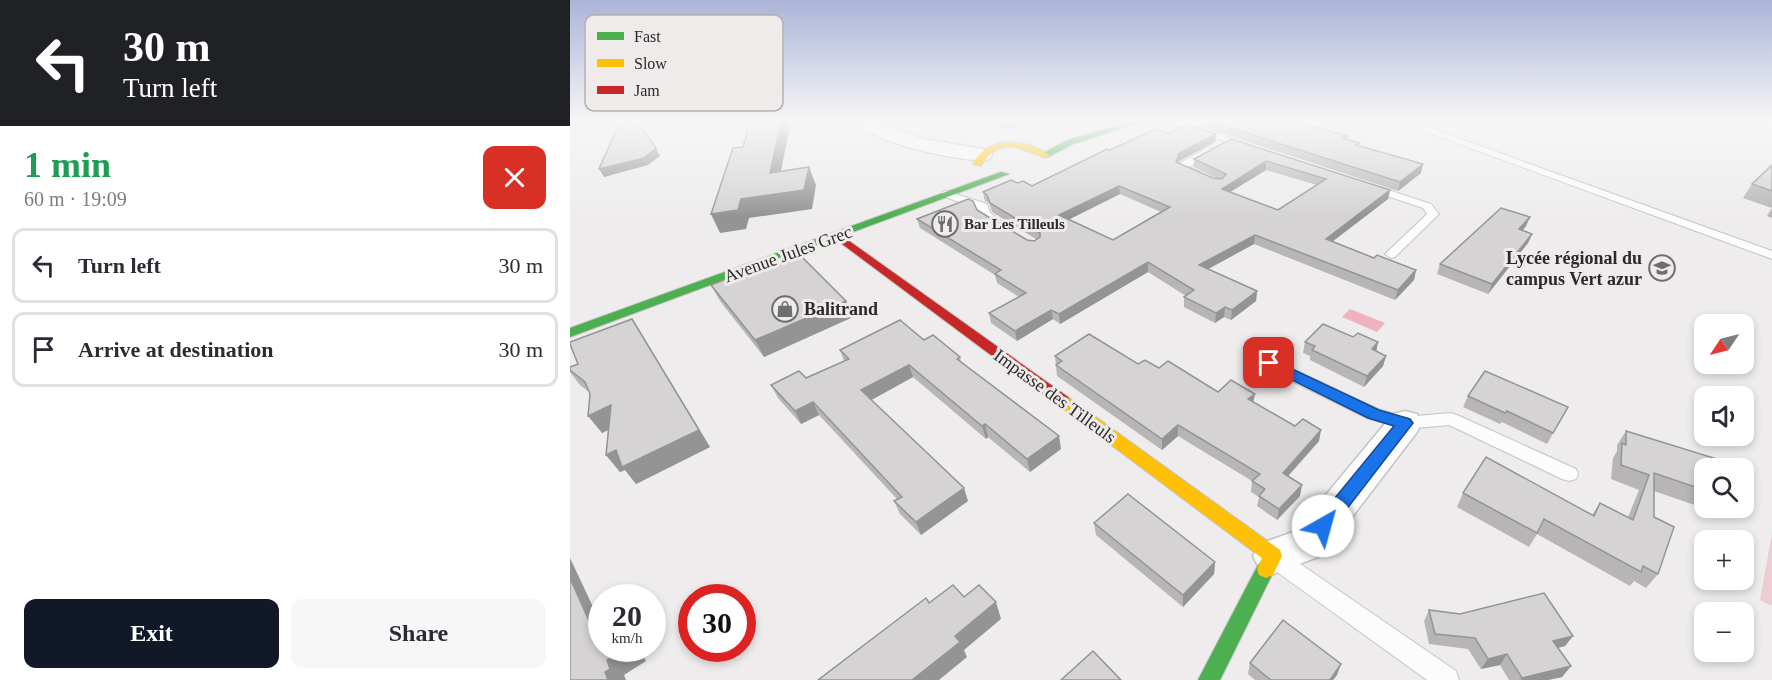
<!DOCTYPE html>
<meta charset="utf-8">
<style>
:root{--surface:#fff;--page:#f7f7f7;--text:#2b2b33;--muted:#7c7c81;--line:#e1e1e2;--accent:#111827}
body{margin:0;font-family:"Times New Roman",serif;background:var(--page);color:var(--text);height:100vh;display:flex;flex-direction:column;font-size:22px;white-space:nowrap}
*{box-sizing:border-box;margin:0}
p{font-size:20px;color:var(--muted)}
.icon{flex:none;width:33px;height:33px;fill:none;stroke:currentColor;stroke-width:2;stroke-linecap:round;stroke-linejoin:round}
.map{position:relative;flex:1;overflow:hidden}
.panel{display:flex;flex-direction:column;background:var(--surface);width:570px}
.panel>*{flex:none}
.banner{background:#202124;color:#fff;overflow:hidden}
.needle{width:39px;rotate:235deg}
.fabs{position:absolute;left:1124px;top:314px;display:grid;gap:12px}
.fabs a{display:grid;place-items:center;width:60px;height:60px;border-radius:12px;background:var(--surface);box-shadow:0 3px 9px #0003;font-size:30px}
.speed{position:absolute;left:18px;top:584px;display:flex;gap:12px;font-size:30px;font-weight:700;text-align:center}
.speed>*{display:grid;place-content:center;width:78px;height:78px;border-radius:50%;background:var(--surface);box-shadow:0 3px 9px #0003;line-height:1}
.speed small{font-size:15px;font-weight:400}
.speed .limit{border:9px solid #d22;background:#fff;color:#111}
.pin{position:absolute;display:grid;place-items:center;width:51px;height:51px;color:#fff;margin:-26px;border-radius:12px;box-shadow:0 3px 9px #0006}
.me{position:absolute;width:66px;margin:-33px;rotate:38deg;stroke-linejoin:round;filter:drop-shadow(0 0 4px #0008)}
.turn{display:flex;align-items:center;gap:21px;height:126px;padding:0 24px;font-size:27px}
.turn .icon{width:78px;height:78px;stroke-width:2.5}
.turn b{display:block;font-size:42px;line-height:51px}
.round{display:grid;place-items:center;flex:none;width:63px;height:63px;border-radius:12px;background:var(--page)}
.overview{display:flex;align-items:center;justify-content:space-between;height:102px;padding:0 24px}
h1{font-size:36px;font-weight:700;line-height:45px;color:#1e9e55}
.button{display:flex;gap:12px;margin-top:auto;padding:12px 24px}
.button a{flex:1;height:69px;border-radius:12px;background:var(--accent);color:#fff;font-size:24px;font-weight:700;line-height:69px;text-align:center}
.button a+a{background:var(--page);color:var(--text)}
ul{padding:0;list-style:none}
li{display:flex;align-items:center;gap:18px;height:75px;margin:0 12px 9px;padding:0 12px;border:3px solid var(--line);border-radius:12px}
li div{flex:1}
li b{display:block;font-size:22px}
li em{font-style:normal}
main{display:flex;flex:1;min-height:0}
.map>svg:first-child{display:block}
.green{fill:#edccd3}
.water{fill:#efb3c0}
.lines{fill:none;stroke-linecap:round;stroke-linejoin:round}
.lane-casing{stroke:#c5c3c3;stroke-width:2}
.street-casing{stroke:#c5c3c3;stroke-width:3}
.fast-casing{stroke:#c5c3c3;stroke-width:2}
.slow-casing{stroke:#c5c3c3;stroke-width:2}
.jam-casing{stroke:#c5c3c3;stroke-width:2}
.lane{fill:#fcfcfc;fill-rule:evenodd}
.street{fill:#fcfcfc;fill-rule:evenodd}
.fast{fill:#4caf50;fill-rule:evenodd}
.slow{fill:#ffc107;fill-rule:evenodd}
.jam{fill:#c62828;fill-rule:evenodd}
.wall{fill:#b7b5b6;fill-rule:evenodd}
.shaded-wall{fill:#959494}
.building{fill:#d5d3d4;stroke:#959494;stroke-width:1.5;fill-rule:evenodd}
.route{fill:#1a73e8;stroke:#114b97;stroke-width:1.5}
.labels{text-anchor:middle;stroke-width:6;stroke-linejoin:round;paint-order:stroke}
.far-poi-label{font-size:15px;font-weight:bold;fill:#2b2a2a;stroke:#efebeb;text-anchor:start}
.street-label{font-size:18px;fill:#2b2a2a;stroke:#efebeb}
.poi-label{font-size:18px;font-weight:bold;fill:#2b2a2a;stroke:#efebeb;text-anchor:end}
.key{fill:#efebeb;stroke:#b4b1b1;stroke-width:1.5}
.key-label{font-size:16px;fill:#2b2a2a}
</style>
<main>
<section class="panel">
<div class="banner">
<div class="turn"><svg class="icon" aria-label="left" viewBox="0 0 24 24"><path d="M17 20v-9H6M10 6l-5 5 5 5"/></svg><div><b>30 m</b>Turn left</div></div>
</div>
<div class="overview"><div><h1>1 min</h1><p>60 m · 19:09</p></div><a class="round" style="background:#d93025;color:#fff"><svg class="icon" aria-label="close" viewBox="0 0 24 24"><path d="M6 6l12 12M18 6L6 18"/></svg></a></div>
<ul>
<li><svg class="icon" aria-label="left" viewBox="0 0 24 24"><path d="M17 20v-9H6M10 6l-5 5 5 5"/></svg><div><b>Turn left</b></div><em>30 m</em></li>
<li><svg class="icon" aria-label="arrive" viewBox="0 0 24 24"><path d="M6 21V4h12l-3 4 3 4H6"/></svg><div><b>Arrive at destination</b></div><em>30 m</em></li>
</ul>
<div class="button"><a>Exit</a><a>Share</a></div>
</section>
<div class="map">
<svg width="1202" height="680" viewBox="0 0 1202 680">
<rect width="100%" height="100%" fill="#eeecec"/>
<path class="green" d="M1202 533V606L1190 600Z"/>
<path class="water" d="M780 309 815 323 807 332 772 317Z"/>
<g class="lines">
<g class="lane-casing">
<g id="lane">
<path d="M596 122H610L683 146 675 148Z"/>
<path d="M830 122H843L1202 251V259Z"/>
<path d="M1179 122 1202 123V129L1181 124Z"/>
<path d="M638 148 647 150 619 167 630 172V176L609 171 610 163Z"/>
<path d="M800 184 861 204 869 214 825 257 821 258 815 254 857 214 853 208 796 189 795 187Z"/>
<path d="M376 191 417 204 420 213 436 224 434 227H426L410 217 407 208 372 196V192Z"/>
<path d="M699 358 808 409 835 417 881 413 887 415 1006 469 1008 474 1006 479 999 481 992 479 879 425 835 429 797 418 693 367 691 363 693 359Z"/>
<path d="M703 548 710 550 886 671 889 680H857L696 564 693 557 696 550Z"/>
</g>
</g>
<g class="street-casing">
<g id="street">
<path d="M284 122H305L354 139 412 149 419 151 422 155 419 159 412 161C369 156 324 147 287 126Z"/>
<path d="M835 411 847 414 851 423 847 432 753 555 703 574 689 568 683 556 689 544 726 531 823 414Z"/>
</g>
</g>
<g class="fast-casing">
<g id="fast">
<path d="M560 122H572L503 144 478 157 470 155 497 140Z"/>
<path d="M431 172 439 174 0 337V328Z"/>
<path d="M696 560 703 563 705 569 650 680H628L689 563Z"/>
</g>
</g>
<g class="slow-casing">
<g id="slow">
<path d="M438 142 461 145 480 155 475 158C449 148 429 136 411 166L403 164C411 149 421 144 438 142Z"/>
<path d="M493 396 498 397 710 550 712 556 703 575 696 578 689 575 687 569 692 558 488 405 486 401 488 397Z"/>
</g>
</g>
<g class="jam-casing">
<path id="jam" d="M268 233 498 397 500 401 498 405H488L264 238 262 236Z"/>
</g>
<use href="#lane" class="lane"/>
<use href="#street" class="street"/>
<use href="#fast" class="fast"/>
<use href="#slow" class="slow"/>
<use href="#jam" class="jam"/>
</g>
<g class="wall">
<path d="M343 122H362L351 125Z"/>
<path d="M418 122H457L437 129Z"/>
<path d="M630 122H733L731 123 777 136 776 139 789 143V146L851 173 828 191 630 126Z"/>
<path d="M598 133 646 134 645 142 609 161 608 163 643 178 648 179 624 167V159L661 139 820 190 818 199 763 241 804 258 846 270 844 280 825 300 684 244 638 269 687 291 686 301 661 320 654 317 645 323 614 307V297L616 296 578 272 490 324 483 319 447 341 421 323 419 313 449 297 427 283 425 275 350 228 347 219 407 210 457 240 464 241 466 239 422 212 419 203 415 201 413 192 448 183 462 186 540 150ZM696 170 747 185 708 210 660 192ZM550 194 591 212 543 240 499 219Z"/>
<path d="M1202 165V208L1173 198 1182 184Z"/>
<path d="M1202 208V218L1197 216Z"/>
<path d="M956 226 953 230 962 234 958 243 918 294 867 274 870 264Z"/>
<path d="M141 285 276 301 283 317 194 357 150 301Z"/>
<path d="M62 319 140 447 66 484 55 470 50 472 36 455 38 430 32 433 19 392 10 385 0 372V367L8 364Z"/>
<path d="M354 340 390 357 391 362 491 449 460 472 418 437 416 439 343 377 301 400 398 501 351 535 330 514 324 501 327 499 249 415 231 424 208 398 201 385 236 378 274 361 270 350Z"/>
<path d="M735 342H808L806 351 816 356 813 366 794 387 740 360V356L733 353Z"/>
<path d="M485 356 568 364 589 368 648 392 684 402 749 441 718 476 730 496 707 520 687 506 689 497 681 492 682 481 608 436 592 450 487 376Z"/>
<path d="M898 396 998 407 977 444 932 422 930 424 893 407Z"/>
<path d="M1056 431 1134 468V507H1142L1139 510 1084 491V517L1088 574 1076 588 1064 581 1060 586 967 534 959 547 887 507 893 493 1022 515 1030 503 1058 517 1069 490 1041 479 1043 458 1047 451V445Z"/>
<path d="M524 523 645 562 644 574 613 607 526 535Z"/>
<path d="M859 610 1003 636 995 646 988 648 1001 666 992 677 978 680H939L930 665 911 669 898 649 859 644 854 621Z"/>
<path d="M680 663 767 675 763 680H685L678 674Z"/>
</g>
<g class="shaded-wall">
<path d="M211 122H221L207 190 200 173Z"/>
<path d="M350 122H362L351 125Z"/>
<path d="M444 122H457L437 129 436 125Z"/>
<path d="M484 122H494L484 125Z"/>
<path d="M646 134 645 142 609 161 606 170V162L609 153Z"/>
<path d="M86 148 90 156 78 165 34 177 29 169Z"/>
<path d="M696 161V170L652 197V189Z"/>
<path d="M853 164 851 173 828 191 830 182Z"/>
<path d="M239 167 246 185 242 209 179 218 176 229 150 233 141 214Z"/>
<path d="M549 186 550 194 490 224 489 215Z"/>
<path d="M820 190 818 199 754 248 756 239Z"/>
<path d="M960 217 956 226 945 239 949 229Z"/>
<path d="M962 234 958 243 918 294 922 284Z"/>
<path d="M685 235 684 244 629 274V265Z"/>
<path d="M578 262V272L490 324 489 314Z"/>
<path d="M846 270 844 280 825 300 828 290Z"/>
<path d="M687 291 686 301 661 320 662 310Z"/>
<path d="M276 301 283 317 194 357 185 340Z"/>
<path d="M655 307 654 317 645 323 646 313Z"/>
<path d="M481 310 483 319 447 341 445 331Z"/>
<path d="M62 319 140 447 66 484 55 470 50 472 36 455Z"/>
<path d="M808 342 806 353 802 349Z"/>
<path d="M816 356 813 366 794 387 797 376Z"/>
<path d="M339 365 343 377 296 403 291 390Z"/>
<path d="M685 394 683 404 678 399Z"/>
<path d="M243 402 249 415 231 424 225 411Z"/>
<path d="M41 405 54 423 32 433 18 416Z"/>
<path d="M415 424 418 437 416 439 412 426Z"/>
<path d="M608 425V436L592 450V439Z"/>
<path d="M751 430 749 441 711 484 713 473Z"/>
<path d="M489 436 491 449 460 472 457 459Z"/>
<path d="M732 485 730 496 707 520 709 509Z"/>
<path d="M394 488 398 501 351 535 346 522Z"/>
<path d="M0 558 32 626V643L27 639 0 579Z"/>
<path d="M645 562 644 574 613 607V595Z"/>
<path d="M426 602 431 619 394 650 397 657 369 680H342L385 636Z"/>
<path d="M1003 636 995 646 975 651 983 641Z"/>
<path d="M57 648H69L76 661 54 675 56 680H38L35 672 37 660Z"/>
<path d="M937 654 930 665 911 669 918 659Z"/>
<path d="M771 664 767 675 763 680H760Z"/>
<path d="M1001 666 992 677 978 680H951L952 678Z"/>
</g>
<g class="building">
<path d="M50 122H67L86 148 74 158 29 169Z"/>
<path d="M180 122H211L200 173 239 167 234 190 171 199 168 210 141 214 163 148 173 147Z"/>
<path d="M429 122H444L436 125Z"/>
<path d="M642 122H729L777 136 773 138 789 143 786 145 853 164 830 182Z"/>
<path d="M618 124 646 134 609 153 606 162 643 178 652 179 656 174 624 159 661 139 820 190 756 239 804 258 807 255 846 270 828 290 685 235 629 265 687 291 662 310 655 307 646 313 614 297 624 290 578 262 489 314 481 310 445 331 419 313 456 293 425 274 431 270 347 219 398 199 403 201 407 210 457 240 464 241 470 237V233L420 203 417 195 413 192 441 180 448 183 453 181 462 186 537 149 540 150 586 129 598 133ZM696 161 756 179 708 210 652 189ZM549 186 600 207 543 240 489 215Z"/>
<path d="M1202 165V191L1182 184Z"/>
<path d="M931 208 960 217 949 229 962 234 922 284 870 264Z"/>
<path d="M227 252 276 301 185 340 141 285Z"/>
<path d="M62 319 129 430 52 467 46 450 36 455 41 405 18 416 20 394 15 382 0 370V367L8 364 0 344V342Z"/>
<path d="M330 320 354 340 363 335 390 357 387 359 489 436 457 459 415 424 412 426 339 365 291 390 394 488 346 522 324 501 332 497 243 402 225 411 201 385 229 371 236 378 279 359 270 350Z"/>
<path d="M753 324 783 337 788 333 808 342 802 349 816 356 797 376 742 350 745 346 735 342Z"/>
<path d="M519 334 568 364 575 360 589 368 598 361 648 392 661 380 685 394 678 399 725 426 733 419 751 430 713 473 732 485 709 509 689 496 695 489 682 481 690 474 608 425 592 439 486 365 492 361 485 356Z"/>
<path d="M915 371 998 407 983 433 937 411 935 413 898 396Z"/>
<path d="M1056 431 1147 459 1148 468H1134V490L1084 473V517L1104 527 1088 574 1073 566 1071 572 974 519 967 533 893 493 916 457 1024 516 1030 503 1063 520 1079 475 1051 465 1052 443 1056 445Z"/>
<path d="M558 494 645 562 613 595 524 523Z"/>
<path d="M0 578 27 639 32 637V648H57L37 660 40 669 35 672 38 680H0Z"/>
<path d="M383 585 394 597 409 585 426 602 385 636 390 642 342 680H248L356 598 359 603Z"/>
<path d="M974 593 1003 636 983 641 1001 666 952 678 937 654 918 659 905 638 865 634 859 610 890 614Z"/>
<path d="M713 620 771 664 760 680H701L680 663Z"/>
<path d="M523 651 551 680H491Z"/>
</g>
<linearGradient id="sky" x2="0" y2="1"><stop stop-color="#abb4d8"/><stop offset="0.56" stop-color="#f7f6f6"/><stop offset="1" stop-color="#f7f6f6" stop-opacity="0"/></linearGradient>
<rect width="1202" height="217" fill="url(#sky)"/>
<path class="route" d="M699 358 809 410 840 419 843 423 759 532 753 534 746 532 744 526 746 521 824 426 798 418 694 366 692 363 694 360Z"/>
<defs>
<g id="restaurant-ring" transform="scale(1.35)"><circle r="9.5" fill="#efebeb" stroke="#6f6e6e" stroke-width="1.5"/><path d="M-5-6h1v4h1v-4h1v4h1v-4h1v5L-1.5 .5V6h-2V.5L-5-1ZM5-6V6H3V1.5H1.5Q1.5-4 5-6Z" fill="#6f6e6e"/></g>
<g id="school-ring" transform="scale(1.35)"><circle r="9.5" fill="#efebeb" stroke="#6f6e6e" stroke-width="1.5"/><path d="M0-5L7-2L0 1L-7-2ZM-4 1L0 2.5L4 1V4Q0 6-4 4Z" fill="#6f6e6e"/></g>
<g id="shop-ring" transform="scale(1.35)"><circle r="9.5" fill="#efebeb" stroke="#6f6e6e" stroke-width="1.5"/><path d="M-5-2.5h2.3a2.7 3.5 0 0 1 5.4 0H5L5.5 6h-11ZM-1.5-2.5h3a1.5 2.3 0 0 0-3 0Z" fill="#6f6e6e"/></g>
</defs>
<g fill-rule="evenodd">
<use href="#restaurant-ring" x="375" y="224"/>
<use href="#school-ring" x="1092" y="268"/>
<use href="#shop-ring" x="215" y="309"/>
</g>
<g class="labels">
<g class="far-poi-label">
<text x="394" y="229">Bar Les Tilleuls</text>
</g>
<g class="street-label">
<text transform="translate(218 254) rotate(-20)" y="6">Avenue Jules Grec</text>
<text transform="translate(485 396) rotate(36)" y="6">Impasse des Tilleuls</text>
</g>
<g class="poi-label">
<text x="1072" y="264">Lycée régional du<tspan x="1072" dy="21">campus Vert azur</tspan></text>
<text x="234" y="315" text-anchor="start">Balitrand</text>
</g>
</g>
<rect x="15" y="15" width="198" height="96" rx="9" class="key"/>
<rect x="27" y="32" width="27" height="8" fill="#4caf50"/>
<rect x="27" y="59" width="27" height="8" fill="#ffc107"/>
<rect x="27" y="86" width="27" height="8" fill="#c62828"/>
<g class="key-label">
<text x="64" y="42">Fast</text>
<text x="64" y="69">Slow</text>
<text x="64" y="96">Jam</text>
</g>
</svg>
<div class="fabs">
<a><svg class="needle" viewBox="-14 -14 28 28"><path d="M0-13l5 13h-10z" fill="#e53935"/><path d="M0 13l5-13h-10z" fill="#7c7c81"/></svg></a>
<a><svg class="icon" aria-label="sound" viewBox="0 0 24 24"><path d="M4 9h4l5-4v14l-5-4H4zM17 9q2 3 0 6"/></svg></a>
<a><svg class="icon" aria-label="search" viewBox="0 0 24 24"><circle cx="10" cy="10" r="6"/><path d="M15 15l6 6"/></svg></a>
<a>+</a>
<a>−</a>
</div>
<div class="speed"><div>20<small>km/h</small></div><div class="limit">30</div></div>
<div class="pin" style="left:699px;top:363px;background:#d93025"><svg class="icon" aria-label="arrive" viewBox="0 0 24 24"><path d="M6 21V4h12l-3 4 3 4H6"/></svg></div>
<svg class="me" style="left:753px;top:526px" viewBox="-20 -20 40 40"><circle r="19" fill="#fff"/><path d="M0-13L10 11 0 6-10 11z" fill="#1a73e8"/></svg>
</div>
</main>
